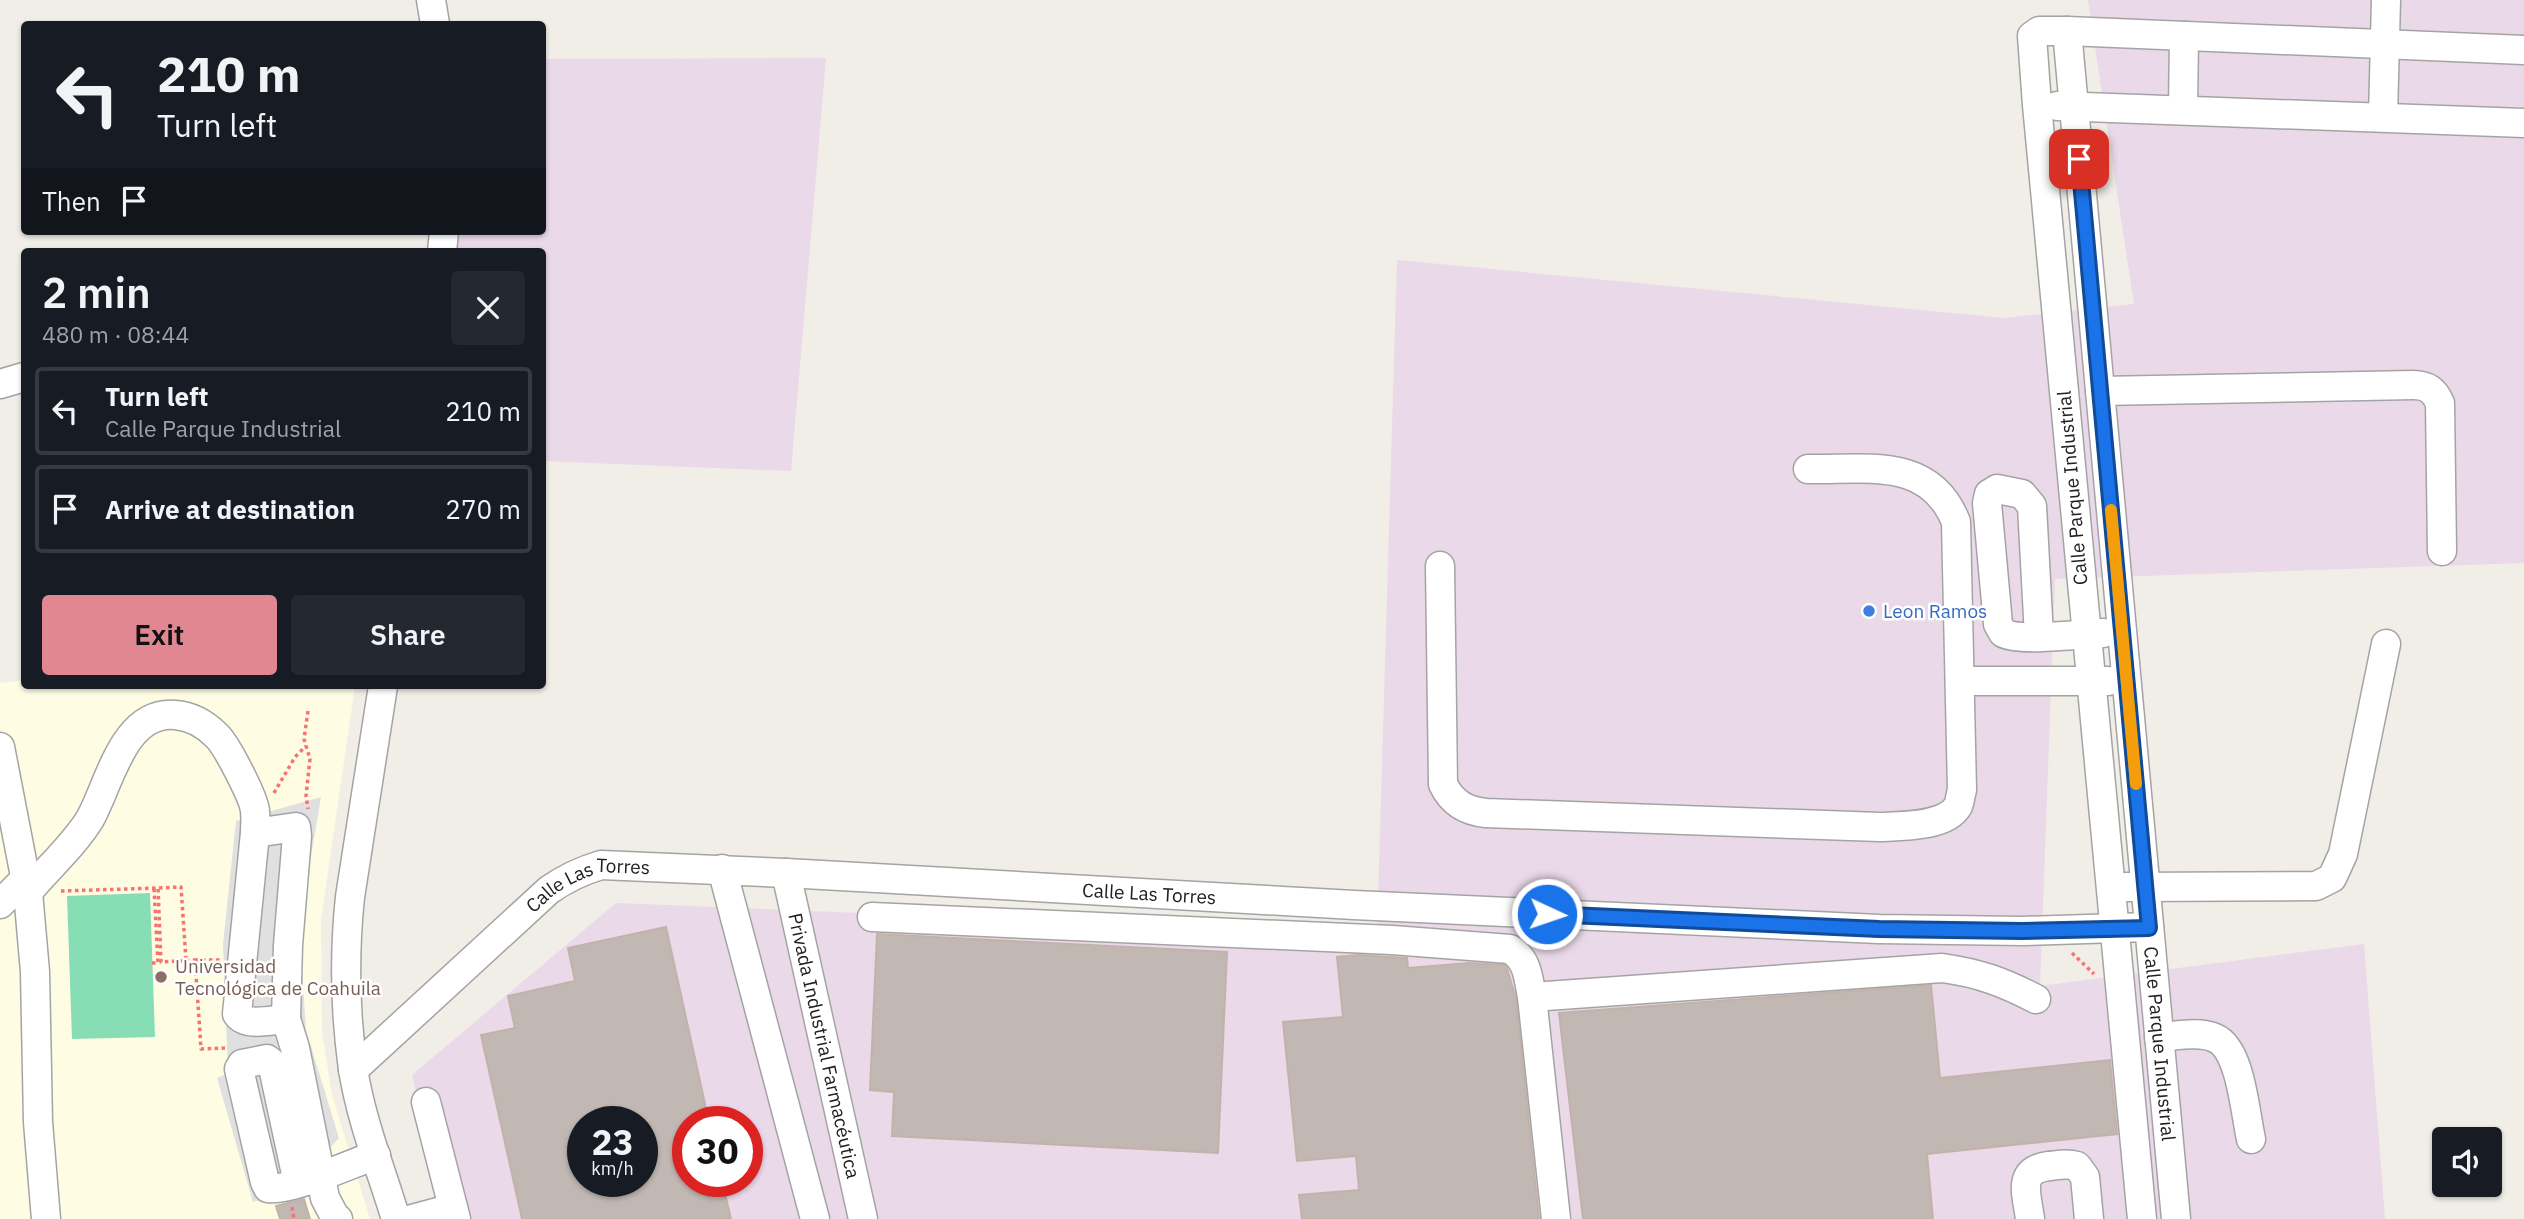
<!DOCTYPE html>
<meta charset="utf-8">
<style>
:root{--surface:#171b24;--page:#242831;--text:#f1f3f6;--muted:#9ea1a6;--line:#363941;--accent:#e18792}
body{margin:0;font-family:"IBM Plex Sans",sans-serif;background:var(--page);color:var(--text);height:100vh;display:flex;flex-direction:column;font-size:26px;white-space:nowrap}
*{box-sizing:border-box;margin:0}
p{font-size:23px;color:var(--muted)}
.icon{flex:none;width:38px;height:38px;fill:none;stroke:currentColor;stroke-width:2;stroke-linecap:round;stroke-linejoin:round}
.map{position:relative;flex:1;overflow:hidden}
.sheet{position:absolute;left:21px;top:248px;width:525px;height:441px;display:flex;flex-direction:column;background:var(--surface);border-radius:7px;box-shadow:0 2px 5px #0004}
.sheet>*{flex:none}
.hud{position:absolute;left:21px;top:21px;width:525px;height:214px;border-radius:7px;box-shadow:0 2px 5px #0004;background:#171b24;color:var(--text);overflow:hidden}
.controls{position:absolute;left:2432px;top:1127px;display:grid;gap:14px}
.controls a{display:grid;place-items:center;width:70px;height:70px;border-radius:7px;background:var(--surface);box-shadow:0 2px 5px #0004;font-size:35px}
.speed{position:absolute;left:567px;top:1106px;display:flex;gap:14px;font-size:35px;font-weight:700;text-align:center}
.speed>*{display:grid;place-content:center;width:91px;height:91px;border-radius:50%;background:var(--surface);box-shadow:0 2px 5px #0004;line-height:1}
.speed small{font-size:18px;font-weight:400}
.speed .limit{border:10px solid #d22;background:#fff;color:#111}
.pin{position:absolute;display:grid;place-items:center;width:60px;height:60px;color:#fff;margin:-30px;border-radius:14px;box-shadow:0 4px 10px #0006}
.me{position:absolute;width:77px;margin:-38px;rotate:93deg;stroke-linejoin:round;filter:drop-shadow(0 0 5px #0008)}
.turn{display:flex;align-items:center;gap:24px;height:147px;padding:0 21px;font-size:32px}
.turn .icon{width:91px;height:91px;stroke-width:2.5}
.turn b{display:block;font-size:49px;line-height:60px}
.then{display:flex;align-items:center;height:66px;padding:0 21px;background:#0003;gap:14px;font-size:26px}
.round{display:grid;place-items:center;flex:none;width:74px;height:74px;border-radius:7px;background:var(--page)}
.head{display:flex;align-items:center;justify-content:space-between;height:119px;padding:0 21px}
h1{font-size:42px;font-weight:600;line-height:52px}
.action{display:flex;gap:14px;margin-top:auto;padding:14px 21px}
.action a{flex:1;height:80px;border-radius:7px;background:var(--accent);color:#111;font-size:28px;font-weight:600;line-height:80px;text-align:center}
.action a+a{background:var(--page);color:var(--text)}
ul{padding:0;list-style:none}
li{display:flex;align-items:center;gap:21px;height:88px;margin:0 14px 10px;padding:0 7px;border:4px solid var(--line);border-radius:7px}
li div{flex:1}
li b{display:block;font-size:26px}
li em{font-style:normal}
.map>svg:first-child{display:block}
.industrial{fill:#ead9e8;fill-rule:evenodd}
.education{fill:#fefce2}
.pitch{fill:#87deb4}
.parking{fill:#e0e0e0}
.building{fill:#c1b8b3;stroke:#c2b2aa;stroke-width:2;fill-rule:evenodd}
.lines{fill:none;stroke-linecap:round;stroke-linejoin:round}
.minor-casing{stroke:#a4a4a4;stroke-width:31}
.path{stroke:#f77372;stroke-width:3.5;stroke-dasharray:3.5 3.5;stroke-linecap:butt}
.minor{stroke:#fff;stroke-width:28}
.route-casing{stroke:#114b97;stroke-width:18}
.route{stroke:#1a73e8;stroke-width:12}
.slow{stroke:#f59e0b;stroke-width:12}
.shop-dot{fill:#3f7fe0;stroke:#fff;stroke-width:2.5}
.education-dot{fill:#8d6e63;stroke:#fff;stroke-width:2.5}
.labels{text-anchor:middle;stroke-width:5;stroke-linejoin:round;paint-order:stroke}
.street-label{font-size:19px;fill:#202020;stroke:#fff}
.shop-label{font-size:19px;fill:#366cbe;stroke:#fff;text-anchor:start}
.education-label{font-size:19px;fill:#785e54;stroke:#fff;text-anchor:start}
</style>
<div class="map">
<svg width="2524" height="1219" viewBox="0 0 2524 1219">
<rect width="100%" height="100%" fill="#f1ede7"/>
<g class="industrial">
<path d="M2088 0H2524V563L2055 579 2040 986 2364 944 2385 1219H447L412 1075 616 903 1377 934 1397 260 2004 318 2134 304ZM583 1122H642V1181H583ZM688 1122H747V1181H688Z"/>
<path d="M826 58 791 471 543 461 542 252H455L457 231H542L543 59Z"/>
</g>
<path class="education" d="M24 680V686H355L321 920 322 1033 332 1095 370 1219H0V683Z"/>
<path class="pitch" d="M150 893 155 1037 72 1039 67 896Z"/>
<path class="parking" d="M321 797 307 881 301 954 306 1030 339 1138 327 1151 310 1185 253 1202 217 1078 228 1073 223 944 236 821Z"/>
<g class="building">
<path d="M666 927 709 1122H688V1181H722L731 1219H522L481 1035 515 1028 508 996 575 981 568 948ZM583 1122H642V1181H583Z"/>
<path d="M877 934 1227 952 1218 1153 892 1136 894 1092 870 1090Z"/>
<path d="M1358 955 1407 958 1408 968 1469 963 1504 965 1507 968 1516 999 1539 1219H1302L1299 1195 1359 1190 1356 1156 1297 1161 1283 1022 1343 1017 1337 957Z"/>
<path d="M1931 985 1940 1078 2110 1060 2117 1134 1927 1154 1933 1219H1583L1559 1013Z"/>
<path d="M304 1199 310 1219H280L276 1206Z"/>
</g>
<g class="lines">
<g class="minor-casing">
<g id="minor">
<path d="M431 0 435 24"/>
<path id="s1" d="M2067 31 2176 1219"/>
<path d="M2057 106 2524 123"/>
<path d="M2183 110 2184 36"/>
<path d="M2383 117 2386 0"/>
<path d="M442 252 444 231"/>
<path d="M0 384 24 377"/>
<path d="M2100 391 2413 385C2427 385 2434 390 2440 403L2442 551"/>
<path d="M1440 566 1443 784C1452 803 1466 811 1486 813L1880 827C1901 826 1946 827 1958 806 1960 802 1960 796 1962 790L1956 522C1930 456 1867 470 1808 469"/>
<path d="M2039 636 2032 506 2022 494 1997 489 1989 494 1987 503 1998 624 2003 633C2020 642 2081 634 2103 633"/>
<path d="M1961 681H2108"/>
<path d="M383 686 350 897C344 954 345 1012 353 1069 361 1120 381 1170 396 1219"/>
<path d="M0 747 28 892 35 972 38 1122 46 1219"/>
<path d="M255 833 237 1014C246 1027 271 1020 286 1019"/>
<path d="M722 869 815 1219"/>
<path id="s2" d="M786 873 863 1219"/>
<path d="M2126 887 2316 886 2332 878 2343 854 2386 644"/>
<path d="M28 892C48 868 74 845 90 819 110 783 123 711 175 715 191 716 206 725 217 736 227 746 254 798 255 811 256 818 255 826 255 833L296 827 297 836 288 945 286 1019 295 1048 325 1198 335 1217 338 1219"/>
<path d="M0 904 26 878"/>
<path d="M872 917 1392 940 1510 949C1528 960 1528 977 1532 997L1556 1219"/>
<path d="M1532 997 1942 968C1979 973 2003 982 2036 999"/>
<path d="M2159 1037C2176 1036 2199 1031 2215 1038 2241 1049 2245 1113 2251 1139"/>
<path id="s3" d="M353 1070 549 890C566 878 581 871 601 865L786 873 1354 905 1879 929 2022 931 2149 927"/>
<path d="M426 1102 456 1219"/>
<path d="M298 1183 272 1063 267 1059 242 1064 239 1069 265 1182 268 1188C289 1192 353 1163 376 1155"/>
<path d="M412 1219 453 1208"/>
<path d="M2030 1219C2027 1194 2016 1170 2049 1166 2059 1165 2067 1163 2077 1166L2085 1177 2089 1219"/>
<path d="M2142 1219 2037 105 2032 36 2039 31H2067L2524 50"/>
</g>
</g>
<g class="path">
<path d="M308 711 304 739 310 759 306 796 308 809"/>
<path d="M274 793 295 757 306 746"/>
<path d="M159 888 181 887 186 960"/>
<path d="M61 891 158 888 161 962 195 960 201 1049 225 1048"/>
<path d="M2072 953 2094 974"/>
<path d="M195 960H221"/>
<path d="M152 963H158L154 888"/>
<path d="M292 1207 294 1219"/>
</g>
<use href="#minor" class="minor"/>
</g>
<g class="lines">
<g class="route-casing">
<path id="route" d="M1547 914 1879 929 2022 931 2149 928 2079 159"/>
</g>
<use href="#route" class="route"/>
<path class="slow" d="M2111 510 2136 784"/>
</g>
<circle class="shop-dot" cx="1869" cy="611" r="7"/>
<circle class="education-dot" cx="161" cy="977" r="7"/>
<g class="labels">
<g class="street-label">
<text transform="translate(2072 488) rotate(-95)" y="7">Calle Parque Industrial</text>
<text dy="7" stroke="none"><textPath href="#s3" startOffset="306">Calle Las Torres</textPath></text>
<text dy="7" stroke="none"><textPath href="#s3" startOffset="873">Calle Las Torres</textPath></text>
<text dy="7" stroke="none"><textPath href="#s1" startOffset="1017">Calle Parque Industrial</textPath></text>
<text dy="7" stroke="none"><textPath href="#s2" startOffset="177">Privada Industrial Farmacéutica</textPath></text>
</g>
<g class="shop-label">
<text x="1883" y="618">Leon Ramos</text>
</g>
<g class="education-label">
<text x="175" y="973">Universidad<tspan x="175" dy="22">Tecnológica de Coahuila</tspan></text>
</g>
</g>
</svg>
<div class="controls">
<a><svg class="icon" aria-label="sound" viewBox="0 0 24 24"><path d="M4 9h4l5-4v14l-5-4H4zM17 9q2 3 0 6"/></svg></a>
</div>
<div class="speed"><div>23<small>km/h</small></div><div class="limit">30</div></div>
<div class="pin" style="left:2079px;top:159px;background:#d93025"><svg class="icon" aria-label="arrive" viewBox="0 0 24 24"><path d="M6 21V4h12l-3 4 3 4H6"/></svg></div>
<svg class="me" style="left:1547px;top:914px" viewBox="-20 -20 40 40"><circle r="17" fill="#1a73e8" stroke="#fff" stroke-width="3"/><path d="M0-11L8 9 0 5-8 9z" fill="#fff"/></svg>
<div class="hud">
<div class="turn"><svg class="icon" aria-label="left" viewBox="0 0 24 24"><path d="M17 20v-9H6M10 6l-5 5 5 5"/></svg><div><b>210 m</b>Turn left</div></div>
<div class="then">Then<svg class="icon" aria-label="arrive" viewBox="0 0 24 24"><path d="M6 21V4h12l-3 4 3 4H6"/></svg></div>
</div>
<section class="sheet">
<div class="head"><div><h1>2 min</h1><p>480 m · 08:44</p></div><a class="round"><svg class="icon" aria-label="close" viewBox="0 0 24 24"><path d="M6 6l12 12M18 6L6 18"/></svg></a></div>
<ul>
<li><svg class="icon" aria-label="left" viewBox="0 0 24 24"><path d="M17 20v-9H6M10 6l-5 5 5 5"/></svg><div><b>Turn left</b><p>Calle Parque Industrial</p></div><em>210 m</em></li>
<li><svg class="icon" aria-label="arrive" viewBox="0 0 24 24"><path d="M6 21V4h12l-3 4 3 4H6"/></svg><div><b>Arrive at destination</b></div><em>270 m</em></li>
</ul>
<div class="action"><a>Exit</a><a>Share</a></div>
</section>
</div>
